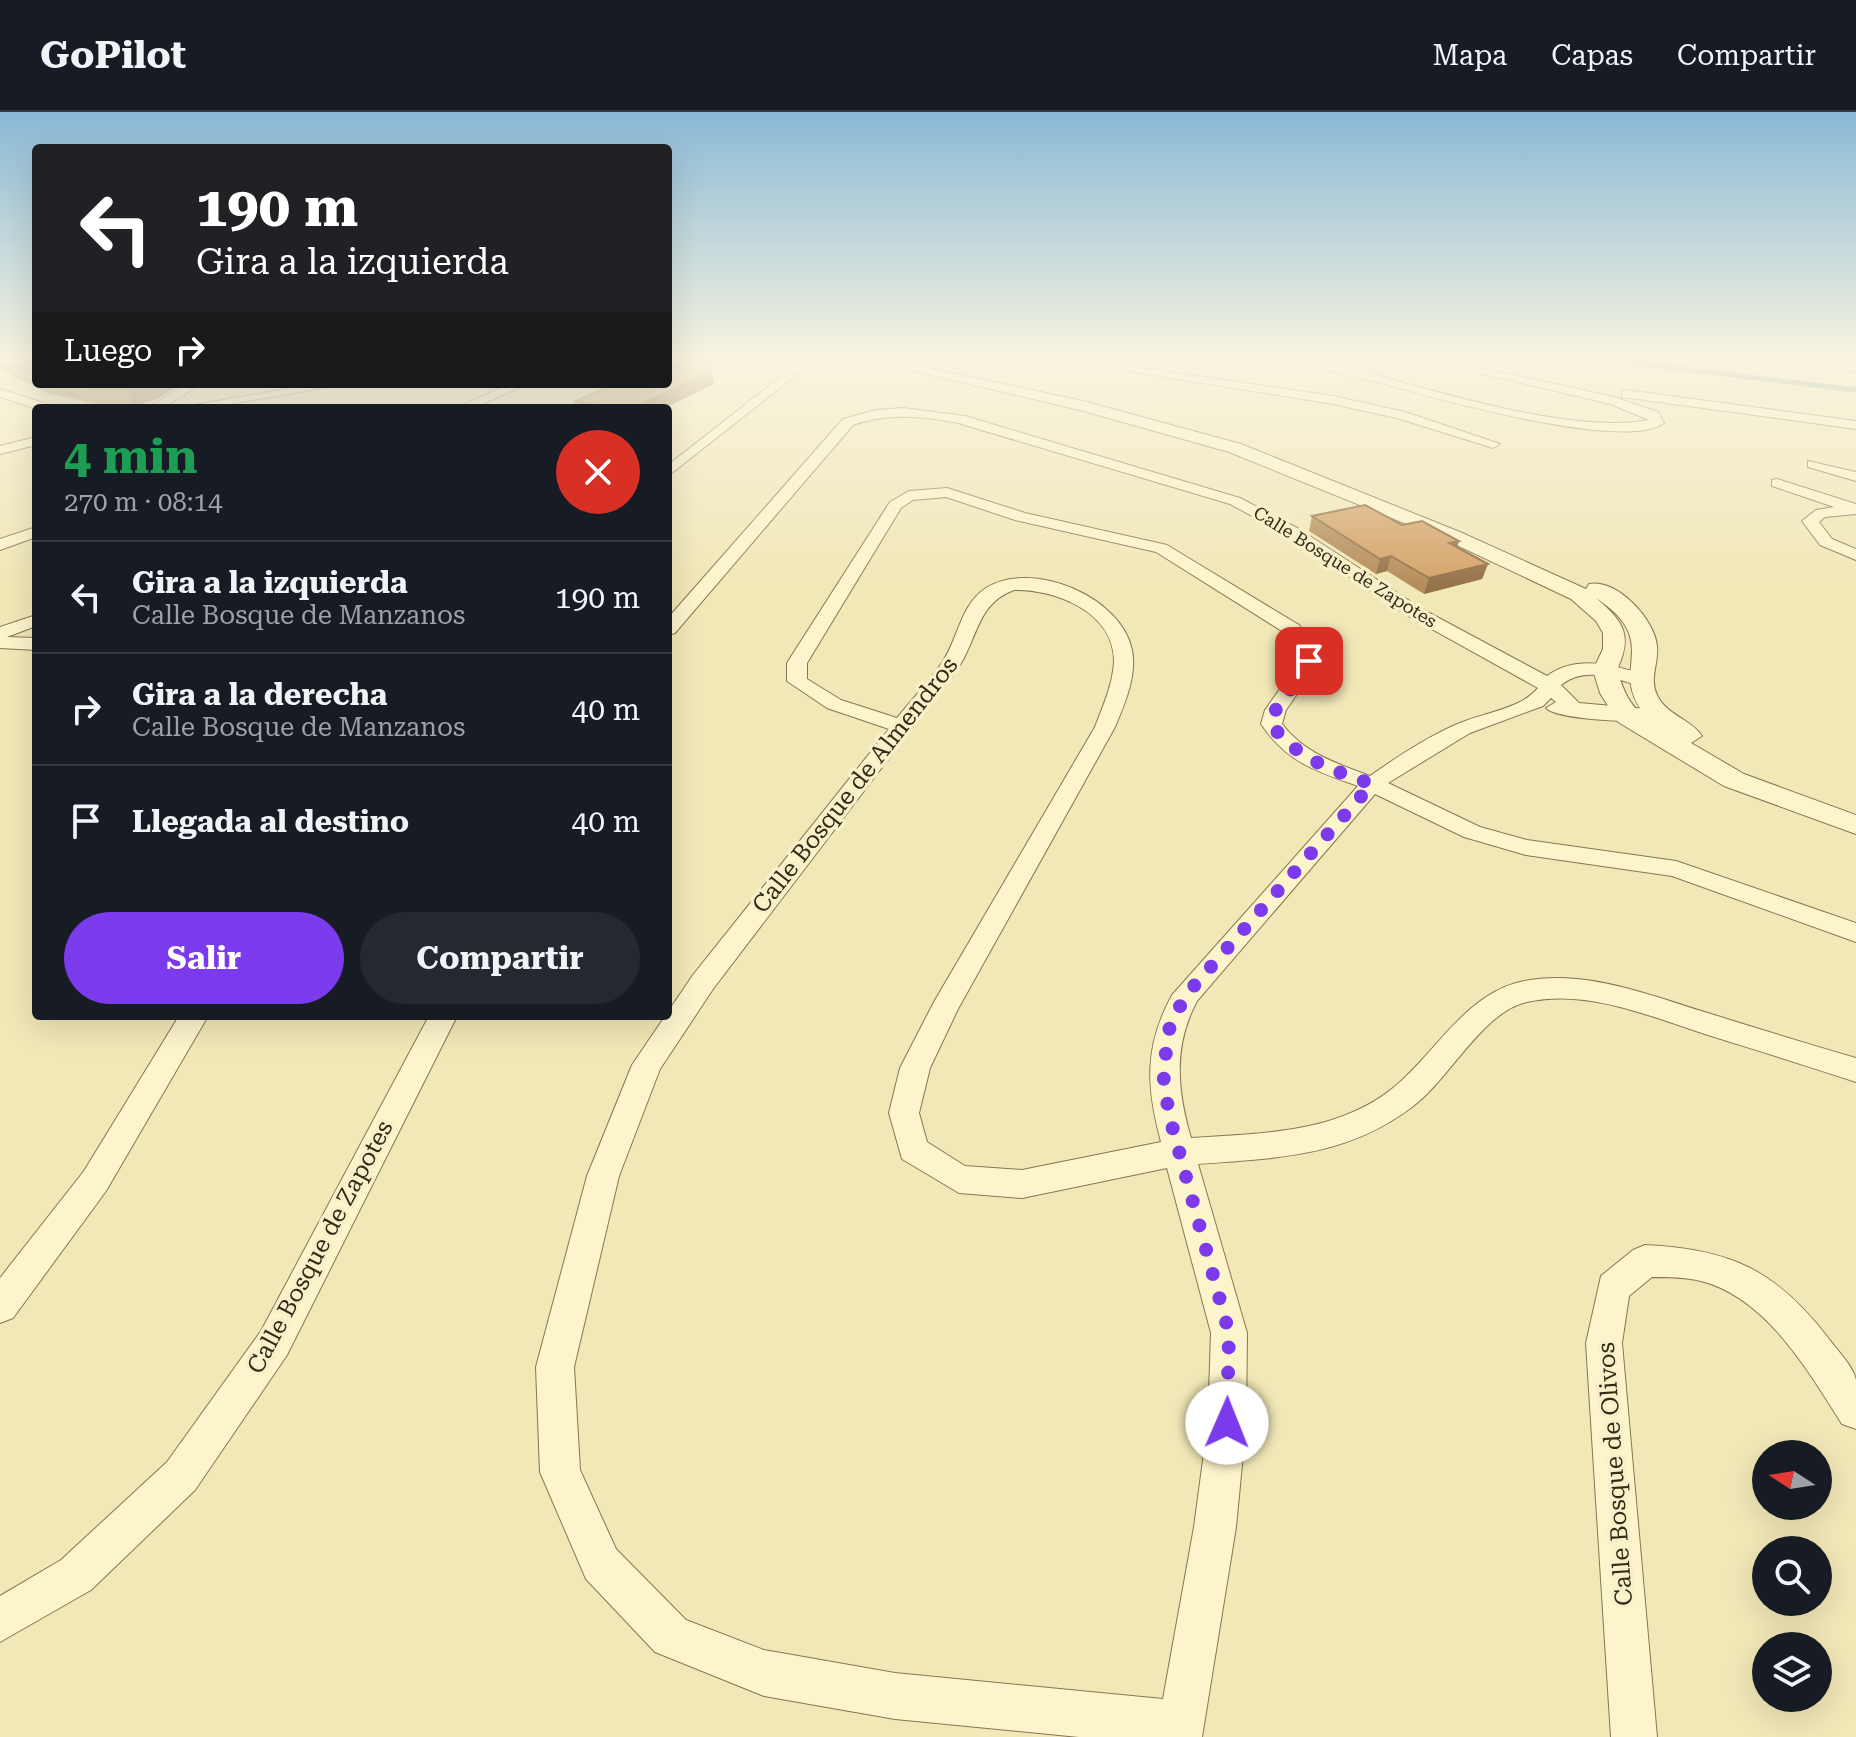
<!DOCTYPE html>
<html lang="es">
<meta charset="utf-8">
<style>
:root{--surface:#171b24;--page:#242831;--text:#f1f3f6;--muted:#9ea1a6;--line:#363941;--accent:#7c3aed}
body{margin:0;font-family:"Roboto Serif",serif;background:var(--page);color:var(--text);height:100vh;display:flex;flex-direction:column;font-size:30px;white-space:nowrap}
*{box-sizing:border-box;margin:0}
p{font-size:26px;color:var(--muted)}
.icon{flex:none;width:44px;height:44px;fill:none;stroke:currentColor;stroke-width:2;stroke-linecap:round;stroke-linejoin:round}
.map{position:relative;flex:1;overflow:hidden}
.panel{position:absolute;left:32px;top:292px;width:640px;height:616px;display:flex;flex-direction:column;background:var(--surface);border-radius:8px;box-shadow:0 8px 32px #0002}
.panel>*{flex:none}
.hud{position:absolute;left:32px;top:32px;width:640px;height:244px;border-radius:8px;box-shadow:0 8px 32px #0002;background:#202124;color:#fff;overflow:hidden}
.needle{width:52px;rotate:282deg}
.fabs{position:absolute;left:1752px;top:1328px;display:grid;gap:16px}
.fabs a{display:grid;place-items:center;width:80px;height:80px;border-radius:50%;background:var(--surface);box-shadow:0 8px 32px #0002;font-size:40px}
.pin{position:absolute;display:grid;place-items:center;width:68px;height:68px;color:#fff;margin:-34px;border-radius:16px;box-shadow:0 4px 12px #0006}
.me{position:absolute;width:88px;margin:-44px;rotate:1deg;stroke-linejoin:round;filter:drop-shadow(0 0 6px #0008)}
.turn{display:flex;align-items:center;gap:28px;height:168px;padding:0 32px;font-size:36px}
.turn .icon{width:104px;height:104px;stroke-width:2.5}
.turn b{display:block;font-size:56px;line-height:68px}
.then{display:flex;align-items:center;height:76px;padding:0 32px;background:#0003;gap:16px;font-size:30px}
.round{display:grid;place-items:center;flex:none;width:84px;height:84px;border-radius:42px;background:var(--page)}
.headline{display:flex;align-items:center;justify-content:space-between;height:136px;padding:0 32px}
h1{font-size:48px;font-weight:700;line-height:60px;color:#1e9e55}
.primary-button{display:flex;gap:16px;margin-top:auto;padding:16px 32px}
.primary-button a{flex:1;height:92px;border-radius:48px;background:var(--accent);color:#fff;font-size:32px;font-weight:700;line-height:92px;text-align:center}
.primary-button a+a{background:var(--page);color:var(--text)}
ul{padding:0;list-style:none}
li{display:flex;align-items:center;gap:24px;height:112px;padding:0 32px;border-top:2px solid var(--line)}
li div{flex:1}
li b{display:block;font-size:30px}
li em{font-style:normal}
header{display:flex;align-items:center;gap:48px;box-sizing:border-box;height:112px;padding:0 40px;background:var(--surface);border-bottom:2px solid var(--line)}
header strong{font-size:38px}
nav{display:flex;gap:44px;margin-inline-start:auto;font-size:28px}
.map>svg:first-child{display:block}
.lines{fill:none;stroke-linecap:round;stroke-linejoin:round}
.stream{stroke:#658e89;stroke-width:5}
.minor-casing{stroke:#887652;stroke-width:2}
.tertiary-casing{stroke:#887652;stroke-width:2}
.minor{fill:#fcf4cb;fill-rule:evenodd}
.tertiary{fill:#fcf4cb;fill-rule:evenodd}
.wall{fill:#b58c5a}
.shaded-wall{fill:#94724a}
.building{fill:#d3a369;stroke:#94724a;stroke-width:2}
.route{stroke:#7c3aed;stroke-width:14;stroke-dasharray:0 25.2}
.labels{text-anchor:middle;stroke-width:7;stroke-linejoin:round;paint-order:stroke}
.far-street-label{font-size:18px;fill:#352a18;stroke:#f8f0c8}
.near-street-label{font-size:24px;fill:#352a18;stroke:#f8f0c8}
</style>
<header>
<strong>GoPilot</strong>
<nav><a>Mapa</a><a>Capas</a><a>Compartir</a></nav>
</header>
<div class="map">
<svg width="1856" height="1625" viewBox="0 0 1856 1625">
<rect width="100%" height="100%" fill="#f1e7b7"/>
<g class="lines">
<path class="stream" d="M1615 249 1856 278"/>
<g class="minor-casing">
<g id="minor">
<path d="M801 249H814L668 364V353Z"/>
<path d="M1066 249H1093L1333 284 1405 300 1500 332 1493 336 1397 306 1333 292Z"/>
<path d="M1307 249H1325C1411 271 1565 324 1649 308L1610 292 1429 249H1449L1614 285 1658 300 1664 311C1624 341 1428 284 1377 270 1356 264 1324 261 1307 249Z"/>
<path d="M1804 249 1856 252V260L1810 252Z"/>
<path d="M186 272H201L163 296H148Z"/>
<path d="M314 272H344L208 296H177Z"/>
<path d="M509 272H526L474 296H457Z"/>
<path d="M615 272H631L583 296H566Z"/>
<path d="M0 277 50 293 51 296 36 297 0 285Z"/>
<path d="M1626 278 1856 309V317L1622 285V279Z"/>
<path d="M903 296 965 304 1240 386 1299 417 1422 497 1547 564C1577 542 1615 553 1648 564L1651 568 1648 572 1641 574C1614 567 1586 553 1561 573L1579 591 1647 597 1654 599 1657 603 1654 607C1637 612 1556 607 1546 596L1556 590 1551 586 1543 594 1470 621 1388 671 1480 715 1527 728 1676 749 1856 811V830L1672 764 1526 743 1464 725 1375 682 1197 889C1173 934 1177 978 1191 1026 1261 1021 1336 1022 1393 976 1434 943 1463 886 1516 871 1580 854 1651 884 1711 902 1759 917 1808 932 1856 946V970C1808 954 1759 939 1711 924 1654 906 1588 876 1527 890 1483 899 1449 968 1412 995 1346 1045 1277 1046 1198 1052L1247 1221 1246 1311 1236 1415 1202 1625H1079L895 1607 764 1584 655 1540 586 1467 540 1360 536 1255 587 1064 632 953 693 863 889 617 827 596 787 569V551L890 390 909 379 947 376 1025 401 1167 433 1299 513 1313 533 1315 556 1286 598 1282 612C1304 641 1335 651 1370 664 1397 645 1424 627 1455 613 1480 601 1520 598 1538 576L1410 505 1287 423 1230 392 958 311C922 304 888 301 853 313L675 521 668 523V506L843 307 876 298ZM946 385 1015 408 1156 440 1285 521 1297 546 1295 556 1265 598 1261 612C1287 650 1315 659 1358 674L1172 883C1144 935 1146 974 1161 1030L1022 1058 965 1054 927 1030 919 1001 930 956 958 897 1115 615C1125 591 1137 564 1132 538 1122 485 1032 447 986 476 960 493 959 525 943 549 930 569 912 587 897 606L841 588 807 567V551L901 396 913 388ZM1014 478C1055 477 1114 500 1114 549 1113 572 1103 594 1095 615L934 890 900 956 889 1001 902 1047 959 1081 1022 1086 1167 1056 1211 1221 1208 1311 1194 1415 1163 1587 895 1561 764 1538 686 1508 616 1437 580 1358 574 1255 619 1064 660 957 713 877 960 553C978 524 978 491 1014 478Z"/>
<path d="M36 325V333L0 342V334Z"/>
<path d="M1808 349 1856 360V369L1808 355Z"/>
<path d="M1777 367 1856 392V402L1825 405 1819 410 1832 427 1856 437V448L1820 433 1802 409 1816 398 1834 395 1772 374V368Z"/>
<path d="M36 415V425L0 438V427Z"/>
<path d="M36 503V514L7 525 36 526V538L0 536V515Z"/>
<path d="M179 904H208L106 1079 13 1206 0 1211V1166L84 1059Z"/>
<path d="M429 904H457L287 1243 195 1378 91 1478 0 1530V1484L61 1448 167 1350 261 1219Z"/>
<path d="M1645 1133C1731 1137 1776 1158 1829 1227 1837 1238 1854 1255 1856 1268 1856 1283 1856 1301 1856 1317L1842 1312C1808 1259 1767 1186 1701 1169 1685 1165 1668 1165 1652 1165L1629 1184 1622 1231 1657 1625H1611L1586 1231 1601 1164 1633 1138Z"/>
</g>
</g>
<g class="tertiary-casing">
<path id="tertiary" d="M870 249H895L1083 289 1241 332 1460 420 1586 477 1589 472C1617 466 1655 508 1657 534 1659 551 1649 566 1657 583 1666 603 1691 607 1702 624L1691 631 1744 662 1856 703V722L1724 674 1618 610 1600 581 1593 558 1603 537V521L1596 509 1571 487 1446 428 1229 340 1080 298ZM1596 486C1667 533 1602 559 1650 608 1630 596 1624 580 1617 558 1633 523 1624 510 1596 486Z"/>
</g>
<use href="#minor" class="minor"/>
<use href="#tertiary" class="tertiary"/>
</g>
<g class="wall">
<path d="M0 249H36V272H180L159 286 134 294 110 295 47 281 0 257Z"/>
<path d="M714 272 664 296H577L576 289 626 273Z"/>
<path d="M1312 404 1402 413 1459 429 1457 436 1488 452 1482 467 1424 482 1387 459 1376 462 1309 419Z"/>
</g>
<g class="shaded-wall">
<path d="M712 259 714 272 664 296H633Z"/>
<path d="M143 272H180L159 286 134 294 126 277Z"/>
<path d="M1459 429 1454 444 1449 431Z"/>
<path d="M1391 444 1387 459 1376 462 1380 447Z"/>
<path d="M1488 452 1482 467 1424 482 1429 466Z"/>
</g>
<g class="building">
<path d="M7 249H36V263Z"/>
<path d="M691 249H708L712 259 633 296H612L576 289 614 272H668V257Z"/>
<path d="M73 272H143L126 277 102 278Z"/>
<path d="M1365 393 1402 413 1422 409 1459 429 1449 431 1488 452 1429 466 1391 444 1380 447 1312 404Z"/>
</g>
<linearGradient id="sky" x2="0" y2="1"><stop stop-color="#8ab9d6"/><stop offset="0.52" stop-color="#f9f4df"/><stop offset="1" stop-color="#f9f4df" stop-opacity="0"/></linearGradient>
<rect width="1856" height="476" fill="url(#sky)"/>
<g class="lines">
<path class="route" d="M1227 1311 1229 1221 1169 1003 1163 961 1170 913 1186 883 1372 672C1332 658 1297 647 1271 612 1276 585 1300 574 1309 549"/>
</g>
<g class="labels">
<g class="far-street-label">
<text transform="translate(1345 455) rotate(32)" y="6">Calle Bosque de Zapotes</text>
</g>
<g class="near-street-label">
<text transform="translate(855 673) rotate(-52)" y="8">Calle Bosque de Almendros</text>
<text transform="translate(320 1135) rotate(-62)" y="8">Calle Bosque de Zapotes</text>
<text transform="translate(1615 1362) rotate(-94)" y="8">Calle Bosque de Olivos</text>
</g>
</g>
</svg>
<div class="fabs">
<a><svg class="needle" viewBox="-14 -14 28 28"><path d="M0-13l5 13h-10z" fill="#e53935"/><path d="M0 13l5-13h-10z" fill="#9ea1a6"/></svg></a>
<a><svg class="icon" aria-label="search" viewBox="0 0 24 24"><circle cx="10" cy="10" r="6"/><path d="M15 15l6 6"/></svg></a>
<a><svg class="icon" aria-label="layers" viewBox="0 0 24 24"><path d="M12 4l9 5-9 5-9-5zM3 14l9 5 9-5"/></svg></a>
</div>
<div class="pin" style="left:1309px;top:549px;background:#d93025"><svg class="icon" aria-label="arrive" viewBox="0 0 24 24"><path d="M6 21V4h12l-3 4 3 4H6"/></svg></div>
<svg class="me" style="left:1227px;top:1311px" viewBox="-20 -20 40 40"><circle r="19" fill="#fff"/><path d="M0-13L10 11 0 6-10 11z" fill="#7c3aed"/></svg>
<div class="hud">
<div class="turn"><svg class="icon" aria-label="left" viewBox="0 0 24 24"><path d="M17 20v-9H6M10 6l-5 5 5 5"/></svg><div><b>190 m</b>Gira a la izquierda</div></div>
<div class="then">Luego<svg class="icon" aria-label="right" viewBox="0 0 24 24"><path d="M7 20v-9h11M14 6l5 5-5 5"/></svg></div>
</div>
<section class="panel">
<div class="headline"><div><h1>4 min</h1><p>270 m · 08:14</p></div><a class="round" style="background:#d93025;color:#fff"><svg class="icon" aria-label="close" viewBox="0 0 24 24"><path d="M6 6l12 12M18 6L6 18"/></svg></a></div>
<ul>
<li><svg class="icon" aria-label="left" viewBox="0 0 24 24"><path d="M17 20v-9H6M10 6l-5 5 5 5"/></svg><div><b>Gira a la izquierda</b><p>Calle Bosque de Manzanos</p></div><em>190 m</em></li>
<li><svg class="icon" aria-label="right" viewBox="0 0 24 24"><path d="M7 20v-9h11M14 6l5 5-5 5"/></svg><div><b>Gira a la derecha</b><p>Calle Bosque de Manzanos</p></div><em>40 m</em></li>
<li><svg class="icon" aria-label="arrive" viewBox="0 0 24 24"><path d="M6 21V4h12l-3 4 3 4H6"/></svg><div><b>Llegada al destino</b></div><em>40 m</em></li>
</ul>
<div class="primary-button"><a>Salir</a><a>Compartir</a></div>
</section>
</div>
